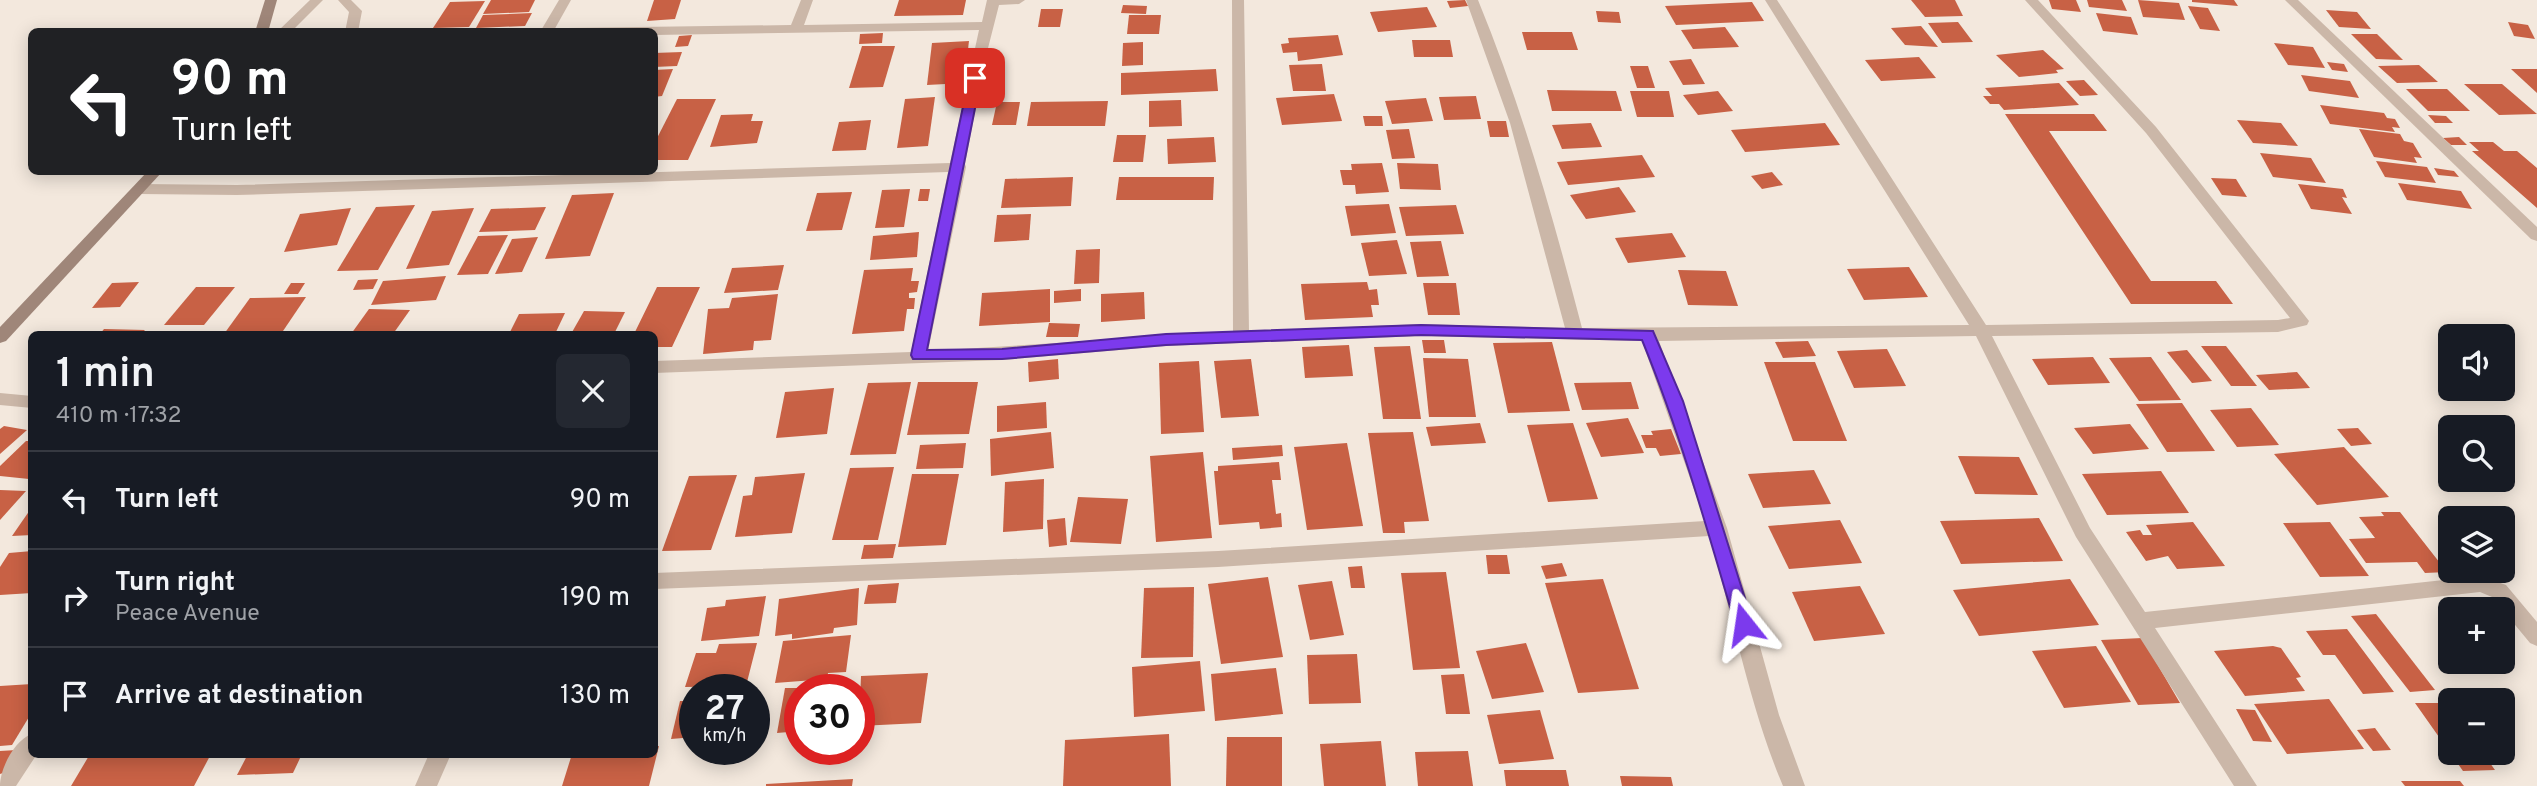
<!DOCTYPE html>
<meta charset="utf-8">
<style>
:root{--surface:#171b24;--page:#242831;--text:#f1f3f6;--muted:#9ea1a6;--line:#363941}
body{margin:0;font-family:Overpass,sans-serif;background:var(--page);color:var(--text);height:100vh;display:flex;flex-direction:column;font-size:26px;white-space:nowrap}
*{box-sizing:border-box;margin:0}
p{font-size:23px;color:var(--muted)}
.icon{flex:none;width:38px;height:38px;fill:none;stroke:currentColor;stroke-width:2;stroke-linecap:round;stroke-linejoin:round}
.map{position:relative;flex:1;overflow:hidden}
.details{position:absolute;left:28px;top:331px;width:630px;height:427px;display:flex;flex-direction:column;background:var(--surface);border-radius:10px;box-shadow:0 4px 18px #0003}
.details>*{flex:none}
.hud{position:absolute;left:28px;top:28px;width:630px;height:147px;border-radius:10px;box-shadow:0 4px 18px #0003;background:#202124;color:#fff;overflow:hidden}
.fabs{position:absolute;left:2438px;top:324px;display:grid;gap:14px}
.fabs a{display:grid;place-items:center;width:77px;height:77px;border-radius:10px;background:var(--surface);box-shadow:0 4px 18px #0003;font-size:35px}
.speed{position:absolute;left:679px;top:674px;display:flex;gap:14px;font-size:35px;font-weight:700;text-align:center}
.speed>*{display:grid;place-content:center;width:91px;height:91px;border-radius:50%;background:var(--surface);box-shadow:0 4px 18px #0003;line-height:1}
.speed small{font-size:18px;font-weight:400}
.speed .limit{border:10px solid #d22;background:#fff;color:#111}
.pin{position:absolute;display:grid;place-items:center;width:60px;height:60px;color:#fff;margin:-30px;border-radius:14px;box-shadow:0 4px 10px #0006}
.me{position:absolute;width:77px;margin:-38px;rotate:345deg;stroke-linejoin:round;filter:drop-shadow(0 0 5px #0008)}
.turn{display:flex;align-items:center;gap:24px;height:147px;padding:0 28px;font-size:32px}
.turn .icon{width:91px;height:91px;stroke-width:2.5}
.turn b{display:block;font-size:49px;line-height:60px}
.round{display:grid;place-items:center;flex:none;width:74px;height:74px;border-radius:10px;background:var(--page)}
.summary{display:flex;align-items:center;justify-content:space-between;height:119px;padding:0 28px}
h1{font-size:42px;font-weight:600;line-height:52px}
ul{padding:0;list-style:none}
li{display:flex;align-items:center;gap:21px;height:98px;padding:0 28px;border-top:2px solid var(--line)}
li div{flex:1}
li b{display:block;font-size:26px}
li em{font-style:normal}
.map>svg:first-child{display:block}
.building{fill:#c86145}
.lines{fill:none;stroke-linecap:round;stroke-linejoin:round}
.street{fill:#cbb7a8;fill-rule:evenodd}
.secondary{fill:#9f8679;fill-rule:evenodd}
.route{fill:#7c3aed;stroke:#51269a;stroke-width:2}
</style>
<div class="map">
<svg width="2537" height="786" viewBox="0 0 2537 786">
<rect width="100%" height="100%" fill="#f3e8dd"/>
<g class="building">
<path d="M491 0H535L529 12 483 14Z"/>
<path d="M654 0H681L675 19 647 21Z"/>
<path d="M899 0H966L963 15 894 16Z"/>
<path d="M1465 0 1468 6 1450 8 1447 1Z"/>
<path d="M1911 0H1955L1963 16 1925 17Z"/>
<path d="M2049 0H2076L2081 12 2052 9Z"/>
<path d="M2087 0H2122L2127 11 2089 7Z"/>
<path d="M2138 0 2179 3 2185 20 2143 17Z"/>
<path d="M2192 0H2234L2238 6 2192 2Z"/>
<path d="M485 1 469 27 433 28 450 2Z"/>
<path d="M1752 2 1764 21 1676 25 1665 6Z"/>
<path d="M1123 5 1147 6 1146 14 1121 13Z"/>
<path d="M2188 6 2208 8 2220 31 2200 29Z"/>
<path d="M1427 7 1437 27 1378 32 1370 12Z"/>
<path d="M1041 9H1063L1060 27H1038Z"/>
<path d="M2326 10 2357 12 2371 29 2339 27Z"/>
<path d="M1596 11 1619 12 1621 23 1598 22Z"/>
<path d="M532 13 525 26 476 28 483 15Z"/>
<path d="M2096 13 2131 17 2138 35 2103 31Z"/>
<path d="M1129 15H1161L1159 34H1127Z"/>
<path d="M1958 22 1973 42 1942 43 1928 23Z"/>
<path d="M2508 22 2528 25 2535 39 2514 36Z"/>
<path d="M1921 26 1938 47 1905 45 1891 28Z"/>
<path d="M1725 27 1739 47 1693 49 1681 30Z"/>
<path d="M1522 32H1572L1578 50H1527Z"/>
<path d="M883 33 882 43 859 44 860 34Z"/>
<path d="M2351 34H2377L2403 60 2376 59Z"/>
<path d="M692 35 688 46 675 47 679 36Z"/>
<path d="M1338 35 1343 55 1298 61 1297 52 1283 53 1281 44 1289 43 1288 38Z"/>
<path d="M1412 40H1450L1453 57H1414Z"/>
<path d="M969 41 964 83 927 85 932 43Z"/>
<path d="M1143 42V65L1122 66 1123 43Z"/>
<path d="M2274 43 2313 47 2325 68 2288 65Z"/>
<path d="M862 46H895L883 87 849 88Z"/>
<path d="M2043 50 2064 69 2056 70 2058 73 2019 77 1996 55Z"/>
<path d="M682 52 677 66 654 67V53Z"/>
<path d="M1919 57 1936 78 1881 81 1865 60Z"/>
<path d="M1691 59 1705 84 1683 85 1669 61Z"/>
<path d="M2327 62 2344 64 2348 72 2332 70Z"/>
<path d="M1322 64 1326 91H1293L1289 65Z"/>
<path d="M2419 65 2438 82 2397 83 2378 66Z"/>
<path d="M1630 66H1648L1655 88H1637Z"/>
<path d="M673 69 662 96 654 97V70Z"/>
<path d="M1216 69 1218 91 1121 95V73Z"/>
<path d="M2511 69H2537V93Z"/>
<path d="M2301 75 2350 81 2359 98 2309 91Z"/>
<path d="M2084 80 2098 95 2080 96 2066 81Z"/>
<path d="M2059 83 2079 105 2004 110 1999 104H1990L1983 96H1992L1985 88Z"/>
<path d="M2464 84H2502L2537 114 2499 115Z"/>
<path d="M2406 89H2447L2470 111H2428Z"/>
<path d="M1547 90 1616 91 1622 111H1552Z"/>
<path d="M1630 91H1669L1674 117H1637Z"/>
<path d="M1718 91 1733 111 1698 115 1683 95Z"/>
<path d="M1334 94 1342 121 1282 125 1276 98Z"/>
<path d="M1476 96 1481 119 1444 120 1439 97Z"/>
<path d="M935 97 928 146 897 148 905 99Z"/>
<path d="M1426 98 1433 121 1392 124 1385 101Z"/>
<path d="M677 99H716L688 160H654V144Z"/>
<path d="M1181 100 1182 126 1149 127V101Z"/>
<path d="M1108 101 1105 126H1027L1031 102Z"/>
<path d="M997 102H1020L1016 125H992Z"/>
<path d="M2320 105 2384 113 2387 118 2395 119 2400 128 2392 127 2395 132 2330 124Z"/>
<path d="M753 114 751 121H763L757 143 710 147 721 115Z"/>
<path d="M2005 114H2094L2107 131H2049L2151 281H2216L2233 304H2131Z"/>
<path d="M2428 115 2446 116 2453 123H2435Z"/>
<path d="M1363 116H1382L1383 126H1365Z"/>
<path d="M871 120 866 150 832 151 839 122Z"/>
<path d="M2237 120 2281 123 2298 146 2253 143Z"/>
<path d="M1487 121H1506L1509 137H1490Z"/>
<path d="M1591 123 1602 147 1562 149 1552 125Z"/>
<path d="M1825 123 1840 145 1745 152 1731 130Z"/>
<path d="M1409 129 1415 158 1392 159 1386 130Z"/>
<path d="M2359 129 2400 134 2404 141 2413 143 2422 158 2414 157 2417 163 2374 157Z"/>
<path d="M1117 135H1146L1143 162H1113Z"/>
<path d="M1214 137 1216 162 1168 164 1167 139Z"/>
<path d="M2459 137 2467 145H2451L2443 138Z"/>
<path d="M2469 142H2493L2504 151H2517L2537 168V208L2472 151H2479Z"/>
<path d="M2260 153 2311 158 2326 183 2273 177Z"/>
<path d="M1642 155 1655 177 1568 185 1557 162Z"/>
<path d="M2376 161 2427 167 2436 183 2385 177Z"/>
<path d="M1382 163 1389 192 1356 194 1355 185H1343L1340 170H1352L1351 164Z"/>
<path d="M1397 163 1438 164 1441 190 1400 189Z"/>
<path d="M2434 168 2454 171 2459 177 2438 175Z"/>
<path d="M1772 172 1783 185 1762 189 1751 176Z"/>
<path d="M1073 177 1071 206 1001 208 1005 179Z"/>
<path d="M1119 177H1214L1213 200H1116Z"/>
<path d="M2211 178 2236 179 2247 197 2222 195Z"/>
<path d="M2398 183 2461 191 2472 209 2407 200Z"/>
<path d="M2298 184 2343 189 2347 198 2342 197 2352 214 2311 209Z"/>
<path d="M1619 187 1636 212 1586 219 1570 195Z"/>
<path d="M910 189 904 227 875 228 882 190Z"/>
<path d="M920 189H930L928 201H918Z"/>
<path d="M852 192 842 230 806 231 817 193Z"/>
<path d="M614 193 590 256 545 259 572 195Z"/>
<path d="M1389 204 1396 233 1351 236 1345 206Z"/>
<path d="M415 205 378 270 337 271 376 207Z"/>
<path d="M1456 205 1464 234 1406 236 1399 207Z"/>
<path d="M546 207 535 230 479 232 491 209Z"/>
<path d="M351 208 337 245 284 252 300 214Z"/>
<path d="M474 208 449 265 406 269 432 211Z"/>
<path d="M1031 214 1029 240 994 242 997 215Z"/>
<path d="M919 232 917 257 870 260 873 236Z"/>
<path d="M1672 233 1686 257 1628 263 1615 238Z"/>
<path d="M508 235 488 274 457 275 478 236Z"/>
<path d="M538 237 522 272 495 274 512 239Z"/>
<path d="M1397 240 1407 274 1369 276 1361 243Z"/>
<path d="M1441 241 1449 276 1417 277 1410 242Z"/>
<path d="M1100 249 1099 283 1074 284 1076 250Z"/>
<path d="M784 265 778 290 724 293 732 268Z"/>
<path d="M1909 267 1928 297 1864 300 1847 269Z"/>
<path d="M913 268 911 281H919L917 292 909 293V298H915L914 309H907L904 331 852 334 864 270Z"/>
<path d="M1678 270 1726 271 1738 306 1688 305Z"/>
<path d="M446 276 436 300 371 305 383 281Z"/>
<path d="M378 279 373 289 353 290 358 280Z"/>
<path d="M139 282 120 307 92 308 112 283Z"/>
<path d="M1367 282 1369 290 1377 289 1379 305H1371L1373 317 1305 320 1301 284Z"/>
<path d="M291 283H305L298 294H284Z"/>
<path d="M1423 283H1456L1460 315H1428Z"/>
<path d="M196 287H235L204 325H164Z"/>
<path d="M657 287H700L672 347H654V334H634Z"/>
<path d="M1050 289V322L979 326 982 293Z"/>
<path d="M1081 289V301L1054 303V291Z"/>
<path d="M1144 292 1145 319 1101 322V294Z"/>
<path d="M778 294 771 340 754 341 753 350 703 354 708 309 729 308 732 298Z"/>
<path d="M306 297 281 334H224L250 298Z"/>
<path d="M369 309 410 310 393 334H351Z"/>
<path d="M584 311 625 312 614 334H571Z"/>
<path d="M565 313 555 334H509L519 314Z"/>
<path d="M1049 323 1080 324 1078 337H1046Z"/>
<path d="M104 329 145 330 141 334H100Z"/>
<path d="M1422 340H1444L1446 353H1424Z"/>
<path d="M1808 341 1816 356 1783 358 1775 342Z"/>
<path d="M1552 342 1570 411 1508 413 1493 343Z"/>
<path d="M1349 345 1353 376 1305 378 1302 347Z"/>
<path d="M1410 346 1421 419H1383L1374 347Z"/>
<path d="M2201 346H2226L2257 386H2231Z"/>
<path d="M1887 349 1906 386 1854 388 1837 351Z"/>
<path d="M2187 350 2212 381 2192 383 2167 352Z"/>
<path d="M2093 357 2110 383 2048 385 2032 359Z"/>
<path d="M2151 357 2181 400 2139 401 2109 358Z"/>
<path d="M1423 358 1468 359 1476 417H1429Z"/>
<path d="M1058 359 1059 379 1029 382 1028 362Z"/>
<path d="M1251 359 1259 416 1221 418 1214 361Z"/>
<path d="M1199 361 1204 432 1161 434 1159 363Z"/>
<path d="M1764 362H1815L1847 441H1793Z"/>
<path d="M2297 372 2310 388 2269 390 2256 375Z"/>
<path d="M911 382 896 454 850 455 868 383Z"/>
<path d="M918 382H978L969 434 907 435Z"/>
<path d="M1631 382 1639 409 1582 410 1574 383Z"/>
<path d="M834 388 827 434 776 438 785 392Z"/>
<path d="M1046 402 1047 428 997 432V406Z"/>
<path d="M2182 403 2215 451 2167 452 2136 404Z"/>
<path d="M2251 408 2279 445 2237 447 2210 410Z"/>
<path d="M1628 418 1644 453 1601 457 1586 423Z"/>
<path d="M1480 423 1486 443 1431 446 1426 427Z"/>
<path d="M1573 423 1598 499 1548 502 1527 425Z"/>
<path d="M2130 424 2149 449 2093 454 2074 428Z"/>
<path d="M4 426 27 430 0 454V429Z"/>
<path d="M2358 428 2372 444 2351 446 2337 429Z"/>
<path d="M1671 429 1681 454 1660 456 1656 448H1646L1641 435H1653L1651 431Z"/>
<path d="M1051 432 1054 468 991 476 990 439Z"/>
<path d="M1413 432 1429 521 1404 522 1405 533H1383L1368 433Z"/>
<path d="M26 441H32V476L29 479 0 476V466Z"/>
<path d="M966 443 963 468 916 469 920 445Z"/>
<path d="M1347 443 1363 526 1307 530 1294 447Z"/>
<path d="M1282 445 1283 456 1233 460 1232 448Z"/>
<path d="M2344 447 2389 497 2317 505 2274 454Z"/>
<path d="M1203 452 1212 538 1156 542 1150 456Z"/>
<path d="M1958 456 2019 457 2038 495 1975 494Z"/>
<path d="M1279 462 1281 480H1272L1276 514 1281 513 1282 527 1260 529 1259 522 1219 525 1214 471H1218V466Z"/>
<path d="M894 467 878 540H832L850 468Z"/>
<path d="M1814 470 1831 504 1763 508 1748 474Z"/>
<path d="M2161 471 2189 513 2107 515 2082 474Z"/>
<path d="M805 473 792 533 735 537 743 496 752 495 755 477Z"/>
<path d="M912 474H959L946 545 898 547Z"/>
<path d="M737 475 711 550 662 551 689 476Z"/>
<path d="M1044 479 1043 529 1003 532 1005 482Z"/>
<path d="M0 490 26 491 0 520Z"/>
<path d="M1078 497 1128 499 1121 544 1070 542Z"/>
<path d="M32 507V535L12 536Z"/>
<path d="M2381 512H2400L2447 572 2425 573 2417 562 2366 563 2349 539 2375 538 2359 517 2384 516Z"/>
<path d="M1065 518 1067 545 1049 547 1047 520Z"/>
<path d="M2039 518 2063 561 1961 564 1940 521Z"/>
<path d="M1840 520 1862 563 1789 569 1768 526Z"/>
<path d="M2193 522 2225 566 2177 569 2168 556 2146 561 2126 532 2140 530 2143 535H2152L2146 525Z"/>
<path d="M2330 522 2369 576 2320 577 2283 523Z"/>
<path d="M896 544 893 558 861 559 864 545Z"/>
<path d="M32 551V593L0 595V567L9 553Z"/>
<path d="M1486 555H1507L1510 574H1488Z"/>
<path d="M1562 563 1567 576 1546 579 1541 566Z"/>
<path d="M1362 566 1365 588H1351L1348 567Z"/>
<path d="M1446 572 1460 668 1413 670 1401 573Z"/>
<path d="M1268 577 1283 657 1221 664 1208 584Z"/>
<path d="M1603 579 1639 689 1578 693 1545 583Z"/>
<path d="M2070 579 2099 625 1979 636 1953 590Z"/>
<path d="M1332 581 1344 635 1310 640 1298 585Z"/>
<path d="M899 583 896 603 864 604 868 585Z"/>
<path d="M1860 586 1885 634 1814 641 1792 592Z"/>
<path d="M1194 587 1193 657 1141 658 1144 588Z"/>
<path d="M859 588 857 625 834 628 833 633 792 639V634L775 636 779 599Z"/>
<path d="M766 596 759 636 701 641 707 608 725 606 726 600Z"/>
<path d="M2376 614 2435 690 2410 692 2351 616Z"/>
<path d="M2347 629 2394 692 2363 694 2335 655H2323L2306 631Z"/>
<path d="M851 635 846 672 828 673 827 679 775 683 783 641Z"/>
<path d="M2142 638 2180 703 2138 705 2101 640Z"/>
<path d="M757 643 746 686 685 687 696 653H716L719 644Z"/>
<path d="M1526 643 1544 692 1492 699 1476 651Z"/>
<path d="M2096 646 2131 702 2064 708 2032 651Z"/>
<path d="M2273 646 2281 648 2301 677 2296 678 2305 691 2245 696 2214 651Z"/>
<path d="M1357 654 1361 703 1309 704 1307 655Z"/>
<path d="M1200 661 1205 711 1134 717 1132 667Z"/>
<path d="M1276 668 1283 714 1215 721 1211 674Z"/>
<path d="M928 673 921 723 859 726 861 676Z"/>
<path d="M1464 674 1470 714H1446L1441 675Z"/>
<path d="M849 681 848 690H806L822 687V683Z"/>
<path d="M32 684V712L12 745 0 746V686Z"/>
<path d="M785 688H800V731L777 733Z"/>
<path d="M2329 699 2364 749 2287 754 2254 704Z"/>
<path d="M680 701H695V737L671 739Z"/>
<path d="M2415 703H2447L2450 707V752H2482L2495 770 2463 771Z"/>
<path d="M2236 709 2255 710 2272 742 2253 741Z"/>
<path d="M1540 710 1554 759 1499 764 1487 715Z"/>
<path d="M2375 728 2391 750 2373 751 2357 730Z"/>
<path d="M1169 734 1171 786H1063L1065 740Z"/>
<path d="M1227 737H1282V786H1226Z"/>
<path d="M1381 741 1386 786H1324L1320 744Z"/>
<path d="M659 746 649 786H562L572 754H654V747Z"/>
<path d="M17 750 3 773 0 774V751Z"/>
<path d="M1468 751 1473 786H1418L1415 752Z"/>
<path d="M90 754H211L194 786H71Z"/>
<path d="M248 754H302L293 773 237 775Z"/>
<path d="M1504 770H1566L1569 786H1506Z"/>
<path d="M1620 776 1671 777 1673 786H1622Z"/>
<path d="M853 779 852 786H766V784Z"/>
<path d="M2401 781H2460L2464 786H2405Z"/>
</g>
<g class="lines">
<g class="street">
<path d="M310 0H323L291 32H277Z"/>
<path d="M338 0H351L362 11 358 32H345L349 12Z"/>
<path d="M559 0H571L553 32H540Z"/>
<path d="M801 0H813L804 25 982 22 987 0H1025L1019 4 999 5 986 56 965 164 966 167 928 351 1233 332 1232 0H1244L1249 331 1421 324 1565 328 1510 123 1466 0H1478C1522 107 1553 217 1582 328L1969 325 1765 0H1777L1986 325 2278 320 2290 318 2146 133 2025 0H2038L2156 127 2309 321 2307 325 2278 332 1992 336 2090 528 2145 612 2481 576 2506 585 2537 622V646L2530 643 2492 597 2480 592 2155 628 2257 786H2234L2076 537 1976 336 1659 341 1727 528 1779 715 1805 786H1783C1749 706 1734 619 1709 536L1218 567 654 589V573L1218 551 1705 521 1642 341 1421 336 1166 346 1002 360 654 373V361L911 352 948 172 237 195 140 194 133 189 140 184 237 185 950 163 979 30 654 35V32H561L567 28 791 25Z"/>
<path d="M2285 0H2298L2537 227V241L2531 239Z"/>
<path d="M0 393 32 396V408L0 405Z"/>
<path d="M32 734V754H37L16 786H0C0 769 14 740 32 734Z"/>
<path d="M429 754H451L437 786H415Z"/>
</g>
<g class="secondary">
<path d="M265 0H277L268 32H255Z"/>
<path d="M147 172H162L6 341 0 343V327Z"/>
</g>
</g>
<path class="route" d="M975 75 981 78 927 350 1002 349 1166 334 1421 325 1653 331 1683 401 1753 624 1750 630H1737L1735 624C1707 528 1680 433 1642 340L1421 335 1166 345 1002 359H913L911 355 969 78Z"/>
</svg>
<div class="fabs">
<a><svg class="icon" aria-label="sound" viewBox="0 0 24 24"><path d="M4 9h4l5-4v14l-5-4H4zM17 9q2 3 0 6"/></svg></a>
<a><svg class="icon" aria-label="search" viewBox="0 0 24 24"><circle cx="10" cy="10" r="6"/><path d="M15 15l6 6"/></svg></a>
<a><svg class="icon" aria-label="layers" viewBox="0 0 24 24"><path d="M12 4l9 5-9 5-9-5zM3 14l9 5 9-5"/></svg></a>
<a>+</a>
<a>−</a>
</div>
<div class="speed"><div>27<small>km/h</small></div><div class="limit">30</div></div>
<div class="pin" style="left:975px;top:78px;background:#d93025"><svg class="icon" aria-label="arrive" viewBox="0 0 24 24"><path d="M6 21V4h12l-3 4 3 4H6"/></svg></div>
<svg class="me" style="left:1744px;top:624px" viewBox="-20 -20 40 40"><path d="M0-17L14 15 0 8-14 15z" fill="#7c3aed" stroke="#fff" stroke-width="4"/></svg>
<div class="hud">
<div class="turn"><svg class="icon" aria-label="left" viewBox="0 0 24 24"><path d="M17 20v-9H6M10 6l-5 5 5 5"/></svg><div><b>90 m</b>Turn left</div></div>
</div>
<section class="details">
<div class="summary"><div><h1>1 min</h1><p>410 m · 17:32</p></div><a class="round"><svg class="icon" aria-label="close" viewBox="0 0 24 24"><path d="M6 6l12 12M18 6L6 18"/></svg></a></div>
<ul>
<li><svg class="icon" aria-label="left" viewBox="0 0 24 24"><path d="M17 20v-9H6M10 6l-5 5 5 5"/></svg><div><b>Turn left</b></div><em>90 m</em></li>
<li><svg class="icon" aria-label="right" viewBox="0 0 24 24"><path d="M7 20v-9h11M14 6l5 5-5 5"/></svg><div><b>Turn right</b><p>Peace Avenue</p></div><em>190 m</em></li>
<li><svg class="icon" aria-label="arrive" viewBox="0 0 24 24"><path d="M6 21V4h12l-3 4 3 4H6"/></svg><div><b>Arrive at destination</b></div><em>130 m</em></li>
</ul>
</section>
</div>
